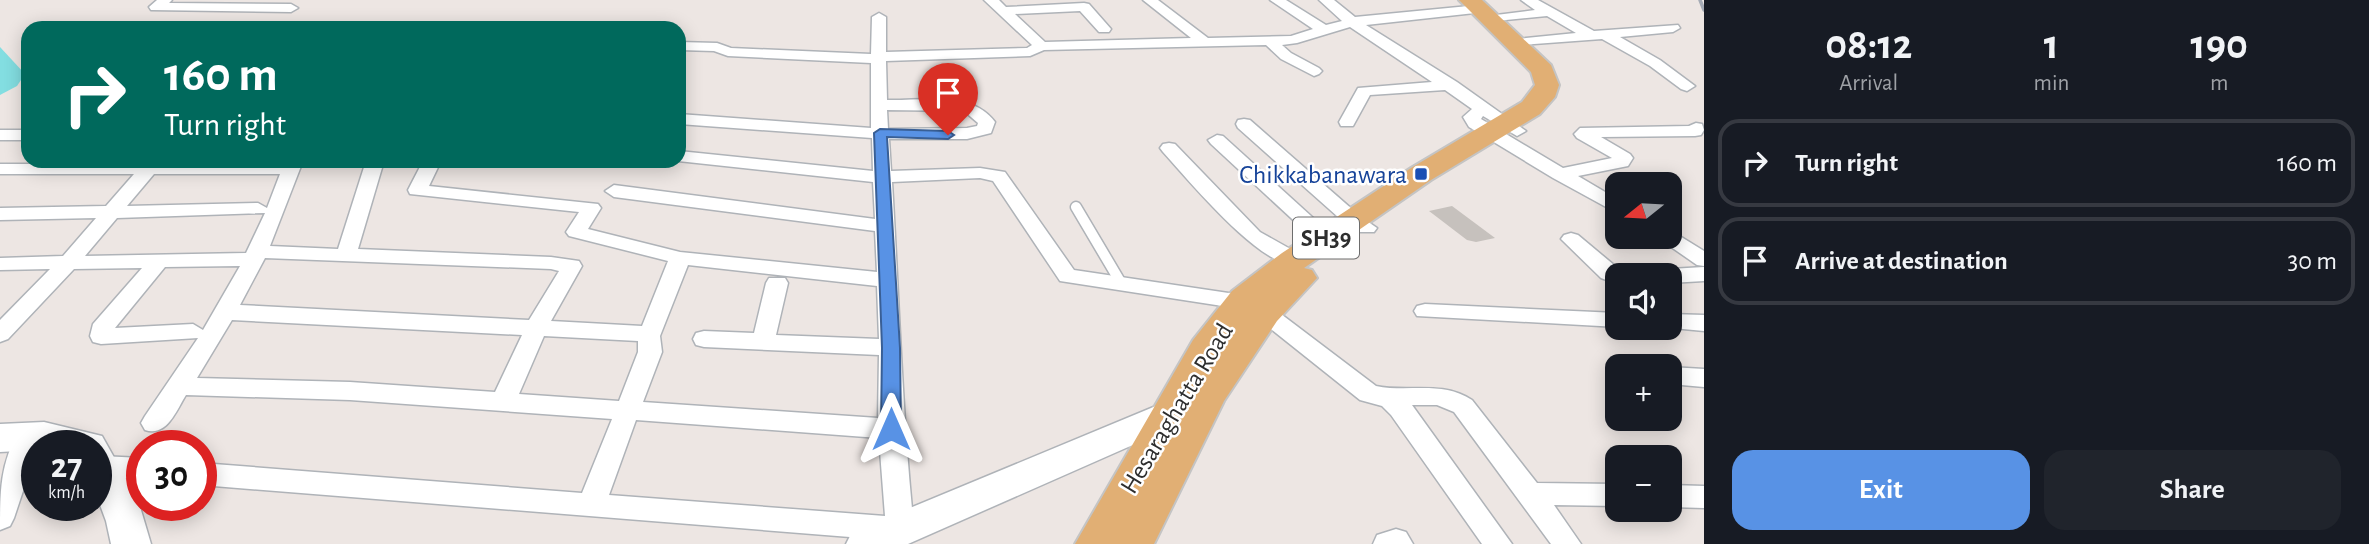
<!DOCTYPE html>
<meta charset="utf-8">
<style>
:root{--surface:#171b24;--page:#20242c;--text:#f1f3f6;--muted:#9ea1a6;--line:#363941;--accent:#5892e5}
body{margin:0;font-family:"Alegreya Sans",sans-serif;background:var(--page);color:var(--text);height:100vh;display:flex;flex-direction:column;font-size:26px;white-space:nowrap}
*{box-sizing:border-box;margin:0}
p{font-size:23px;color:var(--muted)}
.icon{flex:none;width:38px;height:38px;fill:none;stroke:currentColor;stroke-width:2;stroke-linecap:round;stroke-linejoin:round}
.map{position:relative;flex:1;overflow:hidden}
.side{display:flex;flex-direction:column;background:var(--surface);width:665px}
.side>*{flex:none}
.top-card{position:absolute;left:21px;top:21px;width:665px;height:147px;border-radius:21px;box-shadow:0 4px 18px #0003;background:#00695c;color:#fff;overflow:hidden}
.needle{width:46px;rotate:252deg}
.buttons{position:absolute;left:1605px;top:172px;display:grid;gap:14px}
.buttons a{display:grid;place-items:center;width:77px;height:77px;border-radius:14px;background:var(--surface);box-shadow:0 4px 18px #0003;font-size:35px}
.speed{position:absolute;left:21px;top:430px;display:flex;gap:14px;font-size:35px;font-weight:700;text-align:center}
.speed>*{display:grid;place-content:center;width:91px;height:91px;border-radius:50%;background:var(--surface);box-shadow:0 4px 18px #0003;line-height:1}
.speed small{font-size:18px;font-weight:400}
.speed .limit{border:10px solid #d22;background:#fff;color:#111}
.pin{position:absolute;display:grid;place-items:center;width:60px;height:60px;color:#fff;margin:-72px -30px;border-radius:50% 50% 50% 0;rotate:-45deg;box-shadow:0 0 7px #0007}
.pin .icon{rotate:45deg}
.me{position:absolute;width:77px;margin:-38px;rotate:0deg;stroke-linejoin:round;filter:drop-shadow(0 0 5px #0008)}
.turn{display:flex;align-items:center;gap:24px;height:147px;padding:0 28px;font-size:32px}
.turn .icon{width:91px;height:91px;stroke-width:2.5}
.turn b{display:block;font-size:49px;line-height:60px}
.eta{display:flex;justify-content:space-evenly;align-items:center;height:119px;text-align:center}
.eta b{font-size:42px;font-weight:600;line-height:49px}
.button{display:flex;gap:14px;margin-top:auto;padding:14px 28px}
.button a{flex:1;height:80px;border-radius:21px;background:var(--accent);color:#fff;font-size:28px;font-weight:600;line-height:80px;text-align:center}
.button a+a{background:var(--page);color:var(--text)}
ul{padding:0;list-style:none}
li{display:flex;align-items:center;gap:21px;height:88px;margin:0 14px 10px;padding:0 14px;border:4px solid var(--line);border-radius:21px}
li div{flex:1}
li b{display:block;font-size:26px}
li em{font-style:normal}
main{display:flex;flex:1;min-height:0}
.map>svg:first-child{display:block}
.water{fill:#83dee1}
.building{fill:#c6c1bd}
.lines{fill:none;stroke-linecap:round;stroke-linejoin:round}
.lane-casing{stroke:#afb3b8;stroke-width:13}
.street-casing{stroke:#afb3b8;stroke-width:3}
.secondary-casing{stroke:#afb3b8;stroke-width:3}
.primary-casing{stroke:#c4c4c4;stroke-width:4}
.lane{stroke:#fff;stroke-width:10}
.street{fill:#fff;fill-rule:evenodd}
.secondary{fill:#fff;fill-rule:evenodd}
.primary{fill:#e1af74;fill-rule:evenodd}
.rail{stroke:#a5abb5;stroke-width:3.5}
.route{fill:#5892e5;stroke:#395f95;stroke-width:2}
.transit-dot{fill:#1a4fb4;stroke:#fff;stroke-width:2.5}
.labels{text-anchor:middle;stroke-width:5;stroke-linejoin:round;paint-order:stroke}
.shield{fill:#fff;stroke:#6d6d6d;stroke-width:2}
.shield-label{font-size:24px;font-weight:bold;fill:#2e2e2e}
.transit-label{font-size:26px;fill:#164399;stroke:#fff;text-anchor:end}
.street-label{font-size:26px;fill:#2e2e2e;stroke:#fff}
</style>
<main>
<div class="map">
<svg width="1704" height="544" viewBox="0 0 1704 544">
<rect width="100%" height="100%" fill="#ede6e3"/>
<path class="water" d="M0 47 25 74 17 86 0 95Z"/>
<path class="building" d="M1452 206 1495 238 1476 242 1467 240 1429 211Z"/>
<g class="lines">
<g class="lane-casing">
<path id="lane" d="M1076 207 1121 283"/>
</g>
<g class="street-casing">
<g id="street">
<path d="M157 0H172L169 3 291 4 298 8 291 12 151 10 149 7Z"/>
<path d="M984 0H999L1006 7 1084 3 1089 4 1111 29 1109 32H1099L1080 11 1015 14 1045 42 1191 38 1143 0H1158L1208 38 1291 36 1313 29 1270 0H1286L1326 25 1342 21 1319 0H1334L1355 17 1479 5 1486 9 1484 12 1366 25 1457 82 1526 131 1517 136 1483 116 1481 119 1563 168 1612 158 1577 138 1574 134 1580 128 1689 126 1696 123 1702 124 1704 130 1701 135 1695 136 1601 137 1630 154 1633 158 1628 166 1578 176 1617 199V213L1553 178 1469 127 1463 117 1472 109 1445 90 1370 95 1353 126H1341L1339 122 1358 88 1432 82 1350 27 1297 43 1282 45 1291 53 1319 68 1322 71 1319 74 1314 76 1281 59 1266 45 1044 50 1030 56 886 61 887 100C922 101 972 90 995 122L991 133 967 139H889L891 171 980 168 1005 172 1074 270 1242 295 1250 297 1253 302 1250 307 1242 309 1060 281 993 181 980 178 892 182C899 298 902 413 914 529L910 537 900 541 201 485V463L582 493 612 419 350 400 186 395C176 411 167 437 145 430L141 423 145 416 198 338 101 344 93 342 90 336 93 324 142 268 74 269 8 339 0 342V320L50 269 0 270V258L63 256 96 218 0 220V208L106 206 134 174H0V164H144L146 161H160L162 164H284L285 161H303L270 246 338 249 366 161H384L358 249 551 257 579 261 582 266 551 321 642 326 668 261 569 236 566 232 579 212 410 194 408 190 423 161H441L429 186 598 204 601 208 588 229 680 252 877 272 875 231 614 197 605 191 614 185 875 219 873 182 678 161 679 151 873 171 872 138 679 124V114L871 128V63L728 56 714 51 679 50V42L717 43 731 48 871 54 872 17 879 13 886 17V52L1027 48 1032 45ZM887 110 964 111 978 123 977 126 967 128 888 129ZM154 174H280L267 208 258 203 127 206ZM265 213 246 253 85 256 117 218ZM265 258 551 269 559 271 529 320 240 305ZM688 265 877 286 879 339 776 335 788 283 785 278H769L766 283 754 333 704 331 696 333 693 339 696 345 704 347 879 355 878 418 643 402 662 352 660 336ZM240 266 203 330 193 324 115 328 165 267ZM232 320 522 335 495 392 350 382 197 378ZM544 336 638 341V352L619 401 519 394ZM636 420 879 438 885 516 609 495Z"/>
<path d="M1521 0H1538L1594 31 1678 25 1680 28 1673 32 1620 37 1660 60 1695 86 1687 91 1681 89 1650 66 1602 39 1521 45 1519 42 1521 39 1526 38 1576 33 1547 16 1496 21V15L1535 10Z"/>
<path d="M1244 119 1250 120 1361 217 1377 228 1374 232H1360L1347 225 1238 128 1236 124 1238 120Z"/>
<rect x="0" y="130" width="28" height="10"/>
<path d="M1217 135 1223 136 1332 235 1335 239 1332 243H1318L1211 144 1208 140Z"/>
<path d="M1169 143 1175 144 1260 232 1301 255 1304 260 1301 265C1265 274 1187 178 1163 152L1160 148 1163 144Z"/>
<path d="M1670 230 1704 251V266L1697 265 1661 240 1658 236H1670Z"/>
<path d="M1571 233 1578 235 1626 275H1617V284L1601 278 1561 239 1564 235Z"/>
<path d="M1704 267V281L1670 283V275H1660L1670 269Z"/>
<path d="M1425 304 1617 313 1618 327 1417 316 1414 311 1417 306Z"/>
<path d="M1265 306 1273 308 1376 386C1409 393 1441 380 1472 400L1537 483 1617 484V506L1554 505 1581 544H1551L1454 412 1437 405H1412L1512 544H1482L1391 415 1382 406 1360 400 1257 318 1254 313 1257 308Z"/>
<path d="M1670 314 1704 315V331L1662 327H1670Z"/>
<path d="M1670 367 1704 369V387L1670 384Z"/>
<path d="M28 427 37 430 41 437 14 518 10 526 0 530C0 491 0 465 19 430Z"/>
<path d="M101 456 142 458V480L96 475V457Z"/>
<path d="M1670 485 1704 486V508L1670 507Z"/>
<path d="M1396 529 1406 532 1413 544H1373L1377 535Z"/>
</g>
</g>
<g class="secondary-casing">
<g id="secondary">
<path d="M1168 401 1194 410 1199 419 1194 428 1181 432 1169 429 908 544H846L852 532Z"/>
<path d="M44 422 102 436 138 500 151 544H111L106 521 96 494V446H37V450L0 452V424Z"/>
</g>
</g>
<g class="primary-casing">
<path id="primary" d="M1459 0H1482L1551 65 1559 85 1555 97 1540 114 1431 180 1304 268 1312 270 1317 278 1277 321 1224 401 1154 544H1075L1193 340 1232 291 1282 253 1411 168 1522 102 1535 85 1531 72Z"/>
</g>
<use href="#lane" class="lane"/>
<use href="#street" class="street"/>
<use href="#secondary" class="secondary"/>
<use href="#primary" class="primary"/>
<path class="rail" d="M1700 0 1704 10"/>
</g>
<path class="route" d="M880 129 948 131 954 135 948 139 887 137 900 348 901 429 898 434 891 436 884 434 881 429 882 348 874 133Z"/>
<rect class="transit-dot" x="1414" y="167" width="14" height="14" rx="3.5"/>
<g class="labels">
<rect class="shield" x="1293" y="217.5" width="66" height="41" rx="5"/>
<g class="shield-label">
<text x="1326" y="246">SH39</text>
</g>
<g class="transit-label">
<text x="1407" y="183">Chikkabanawara</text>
</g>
<g class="street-label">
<text transform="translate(1176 408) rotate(-59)" y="9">Hesaraghatta Road</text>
</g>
</g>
</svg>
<div class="buttons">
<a><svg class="needle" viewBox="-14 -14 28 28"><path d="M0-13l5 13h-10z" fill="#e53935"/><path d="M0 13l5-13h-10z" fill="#9ea1a6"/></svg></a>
<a><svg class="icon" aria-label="sound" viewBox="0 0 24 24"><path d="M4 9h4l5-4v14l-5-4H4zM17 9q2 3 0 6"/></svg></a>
<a>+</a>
<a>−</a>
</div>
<div class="speed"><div>27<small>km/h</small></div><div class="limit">30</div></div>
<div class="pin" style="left:948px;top:135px;background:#d93025"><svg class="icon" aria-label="arrive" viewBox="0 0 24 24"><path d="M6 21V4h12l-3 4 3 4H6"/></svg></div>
<svg class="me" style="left:891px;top:429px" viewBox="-20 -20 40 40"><path d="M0-17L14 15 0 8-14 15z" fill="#5892e5" stroke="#fff" stroke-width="4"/></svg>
<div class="top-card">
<div class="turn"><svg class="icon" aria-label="right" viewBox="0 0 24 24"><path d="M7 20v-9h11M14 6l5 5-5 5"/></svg><div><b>160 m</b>Turn right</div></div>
</div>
</div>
<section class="side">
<div class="eta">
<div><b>08:12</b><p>Arrival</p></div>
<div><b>1</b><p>min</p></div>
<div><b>190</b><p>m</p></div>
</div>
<ul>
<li><svg class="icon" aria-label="right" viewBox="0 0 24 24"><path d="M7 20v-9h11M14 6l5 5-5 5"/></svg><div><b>Turn right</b></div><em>160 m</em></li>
<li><svg class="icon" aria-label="arrive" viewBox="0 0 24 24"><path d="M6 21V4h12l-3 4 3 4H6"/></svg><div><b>Arrive at destination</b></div><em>30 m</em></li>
</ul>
<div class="button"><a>Exit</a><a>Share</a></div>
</section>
</main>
